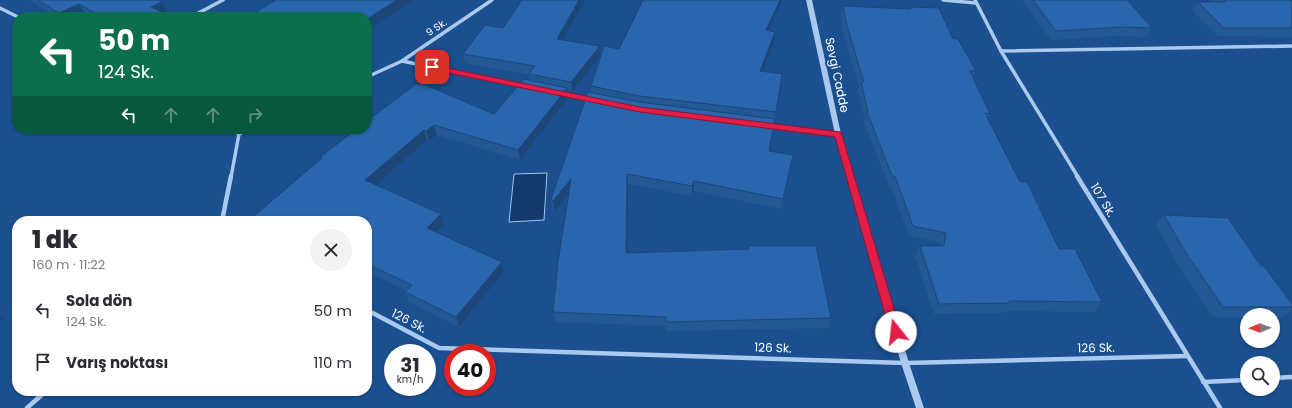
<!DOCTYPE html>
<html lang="tr">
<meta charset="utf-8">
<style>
:root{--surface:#fff;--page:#f2f2f3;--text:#2b2b33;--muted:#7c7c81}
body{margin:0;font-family:Poppins,sans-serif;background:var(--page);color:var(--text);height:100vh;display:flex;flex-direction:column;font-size:15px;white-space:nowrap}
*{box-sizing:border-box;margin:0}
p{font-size:13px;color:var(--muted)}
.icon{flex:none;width:22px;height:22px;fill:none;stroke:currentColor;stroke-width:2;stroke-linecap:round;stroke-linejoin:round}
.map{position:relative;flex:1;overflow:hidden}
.side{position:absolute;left:12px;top:216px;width:360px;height:180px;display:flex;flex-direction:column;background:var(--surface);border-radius:16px;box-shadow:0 1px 3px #0004}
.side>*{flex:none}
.guide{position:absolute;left:12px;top:12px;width:360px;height:122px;border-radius:16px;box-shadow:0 1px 3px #0004;background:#0b6e4f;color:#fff;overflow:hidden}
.needle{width:26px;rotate:269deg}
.tools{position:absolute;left:1240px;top:308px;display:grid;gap:8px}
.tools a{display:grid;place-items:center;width:40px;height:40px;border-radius:50%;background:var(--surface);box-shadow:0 1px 3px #0004;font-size:20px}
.speed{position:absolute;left:384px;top:344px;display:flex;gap:8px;font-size:20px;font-weight:700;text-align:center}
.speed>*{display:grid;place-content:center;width:52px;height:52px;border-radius:50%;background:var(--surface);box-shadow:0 1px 3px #0004;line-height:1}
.speed small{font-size:10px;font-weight:400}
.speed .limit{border:6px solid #d22;background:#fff;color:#111}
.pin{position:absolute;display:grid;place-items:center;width:34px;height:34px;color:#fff;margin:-17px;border-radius:8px;box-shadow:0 2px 6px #0006}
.me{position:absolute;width:44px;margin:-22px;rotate:344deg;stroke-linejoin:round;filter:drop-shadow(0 0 3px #0008)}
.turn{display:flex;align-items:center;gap:14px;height:84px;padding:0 20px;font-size:18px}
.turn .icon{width:52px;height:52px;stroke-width:2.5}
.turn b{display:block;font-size:28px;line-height:34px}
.lanes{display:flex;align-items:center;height:38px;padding:0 20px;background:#0003;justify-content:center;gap:20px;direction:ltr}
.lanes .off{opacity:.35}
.round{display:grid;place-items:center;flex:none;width:42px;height:42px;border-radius:21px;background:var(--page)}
.headline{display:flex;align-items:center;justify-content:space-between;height:68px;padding:0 20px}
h1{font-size:24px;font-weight:800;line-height:30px}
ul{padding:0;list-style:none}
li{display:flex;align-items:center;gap:12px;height:52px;padding:0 20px}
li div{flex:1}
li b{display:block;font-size:15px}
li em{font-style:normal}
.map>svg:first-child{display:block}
.water{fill:#123a6d;stroke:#9cc4f0}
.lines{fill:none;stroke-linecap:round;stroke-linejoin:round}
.minor-far1{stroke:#a9c9ee;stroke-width:3.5}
.minor{stroke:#a9c9ee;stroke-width:4.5}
.tertiary{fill:#a9c9ee;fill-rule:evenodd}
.wall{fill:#245895}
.shaded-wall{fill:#1d4779}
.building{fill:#2a66ad;stroke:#1d4779}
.route{fill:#e11d48;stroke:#92132f}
.labels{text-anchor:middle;stroke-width:4;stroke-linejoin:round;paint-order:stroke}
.far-street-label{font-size:10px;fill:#fff;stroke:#1b4f8f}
.street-label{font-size:12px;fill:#fff;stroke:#1b4f8f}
</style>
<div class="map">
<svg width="1292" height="408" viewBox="0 0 1292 408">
<rect width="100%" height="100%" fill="#1b4f8f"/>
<path class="water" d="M547 173 544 220 509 222 514 174Z"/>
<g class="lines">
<g class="minor-far1">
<path d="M943 0 976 3"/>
<path d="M975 0 1001 51 1078 177"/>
<path d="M0 8 18 17"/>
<path d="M191 17 223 0"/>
<path d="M1001 51 1292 46"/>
<path d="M402 61 524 86"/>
<path d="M367 77 402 61 492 0"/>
<path d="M564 94 590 99"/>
<path d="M769 126 838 134"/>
<path d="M230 129 239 134"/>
<path d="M239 134 250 129"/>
<path d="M231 177 239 134"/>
</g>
<g class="minor">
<path d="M1077 176 1220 408"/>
<path d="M222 221 231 176"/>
<path d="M367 310 439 348 905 363 1187 356"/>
<path d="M1273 378 1292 377"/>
<path d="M1203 382 1247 380"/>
<path d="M27 408 46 391"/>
</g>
<path class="tertiary" d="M806 0H812L841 134 909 363 924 408H916L901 363 835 134Z"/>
</g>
<g class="wall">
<path d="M29 0H159L167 11 163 13 172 17H92L85 13 76 17H57Z"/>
<path d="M585 0 562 40 600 56 572 92 567 91 568 98 520 160 437 135 429 141 427 140 376 185 444 224 436 232 502 262 504 272 459 327 409 302 405 292 407 291 367 271V221H257L254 216 321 159 320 157 357 129 494 114 530 80 529 75 465 63 463 54 503 28Z"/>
<path d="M643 0H782L768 31 774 42 763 71 782 74 769 151 793 155 781 209 694 191 692 196 628 184 627 253 748 249 749 246 831 318 828 328 666 331 665 326 555 322 553 312 569 193 554 211 552 210 551 199 591 92V86L619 49Z"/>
<path d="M1022 0H1127L1152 28 1146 37 1115 36 1051 40Z"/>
<path d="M1211 0H1292V37L1218 36 1192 11 1198 2H1213Z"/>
<path d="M843 6 910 9V7L953 39 976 71 973 78 990 114 988 118 1020 182 1059 249 1102 302 1095 312 1005 311 1003 313 934 314 915 256 920 246H940L941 243 909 236 891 186H889L864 122 865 119 858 92 859 87 844 36 841 15Z"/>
<path d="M1164 215 1261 266 1292 304V310L1283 317H1273V315H1247V317H1213L1177 263 1156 225Z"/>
</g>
<g class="shaded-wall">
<path d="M397 0H414L367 30V19Z"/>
<path d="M579 0H585L558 49 557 39Z"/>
<path d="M780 0H782V1L764 40 766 30Z"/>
<path d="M162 2 167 11 156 16 151 7Z"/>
<path d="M79 4 85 13 76 17H62L59 13Z"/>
<path d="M775 32 774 42 759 81 760 71Z"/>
<path d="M600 46V56L572 92 571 82Z"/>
<path d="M567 88 568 98 520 160 518 150Z"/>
<path d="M434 125 437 135 429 141 426 131Z"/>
<path d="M424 130 427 140 369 191 365 180Z"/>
<path d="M627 174 628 184 627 263 626 253Z"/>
<path d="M571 179 573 189 554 211 553 201Z"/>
<path d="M694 181V191L692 196V186Z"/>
<path d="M441 214 444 224 430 238 427 228Z"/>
<path d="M502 262 504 272 459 327 456 317Z"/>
<path d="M0 315 4 318 0 320Z"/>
</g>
<g class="building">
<path d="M38 0H159L162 2 151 7 172 17H102L79 4 59 13Z"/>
<path d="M276 0H397L367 19V17H248Z"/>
<path d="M522 0H579L557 39 600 46 571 82 529 74 535 66 463 54 485 25 503 28Z"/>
<path d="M643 0H780L766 30 775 32 760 71 782 74 776 112 640 96 591 86 604 46 619 49Z"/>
<path d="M1033 0H1127L1152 28 1120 27 1056 31Z"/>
<path d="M1224 0H1289L1292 2V28H1224L1198 2H1226Z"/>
<path d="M843 6 911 9 910 7 939 8 953 39H958L976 71H970L990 114 985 113 1020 182H1027L1059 249H1075L1102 302 1009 301 1010 303 939 304 920 246H944L946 233 913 226 895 176H892L867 112H868L861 82H864L847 26Z"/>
<path d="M524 79 567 88 518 150 434 125 426 131 424 130 365 180 441 214 427 228 502 262 456 317 405 292 412 285 367 264V221H266L254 216 322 158 320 157 357 129H367V121L416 84H423L494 114Z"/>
<path d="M588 92 639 102 775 119 769 151 793 155 783 199 694 181 692 186 627 174 626 253 749 249V246H816L831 318 666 322V317L553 312 558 262 571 179 553 201 551 199Z"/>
<path d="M1164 215 1228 218 1261 266H1264L1292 304V307H1223L1186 253Z"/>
</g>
<path class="route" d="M432 65 640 107 841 132 901 332 899 335H892L890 332 835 137 640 112 429 69V66Z"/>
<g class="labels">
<g class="far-street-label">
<text transform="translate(436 27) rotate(-34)" y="4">9 Sk.</text>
</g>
<g class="street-label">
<text transform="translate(837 75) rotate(78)" y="4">Sevgi Cadde</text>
<text transform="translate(1103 200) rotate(59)" y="4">107 Sk.</text>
<text transform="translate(409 321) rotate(27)" y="4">126 Sk.</text>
<text transform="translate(773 348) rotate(2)" y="4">126 Sk.</text>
<text transform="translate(1096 348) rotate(-1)" y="4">126 Sk.</text>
</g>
</g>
</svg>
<div class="tools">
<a><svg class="needle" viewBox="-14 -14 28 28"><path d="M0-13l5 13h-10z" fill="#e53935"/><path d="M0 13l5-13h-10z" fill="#7c7c81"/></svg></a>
<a><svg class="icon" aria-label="search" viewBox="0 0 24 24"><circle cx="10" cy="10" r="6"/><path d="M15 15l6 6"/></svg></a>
</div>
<div class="speed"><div>31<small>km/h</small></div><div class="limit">40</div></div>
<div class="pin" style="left:432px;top:67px;background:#d93025"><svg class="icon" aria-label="arrive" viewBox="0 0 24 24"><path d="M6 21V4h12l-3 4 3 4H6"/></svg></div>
<svg class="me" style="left:896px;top:332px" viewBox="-20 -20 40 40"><circle r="19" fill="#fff"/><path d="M0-13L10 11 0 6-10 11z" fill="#e11d48"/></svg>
<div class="guide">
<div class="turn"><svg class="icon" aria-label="left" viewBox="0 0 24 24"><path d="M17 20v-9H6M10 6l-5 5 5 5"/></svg><div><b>50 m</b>124 Sk.</div></div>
<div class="lanes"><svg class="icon" aria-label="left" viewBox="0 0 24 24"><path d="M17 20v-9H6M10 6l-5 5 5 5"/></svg><svg class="icon off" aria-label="ahead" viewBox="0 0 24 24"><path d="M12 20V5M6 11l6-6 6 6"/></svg><svg class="icon off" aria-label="ahead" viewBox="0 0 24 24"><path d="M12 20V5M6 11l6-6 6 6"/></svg><svg class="icon off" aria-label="right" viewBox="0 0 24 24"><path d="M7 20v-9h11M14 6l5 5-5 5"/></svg></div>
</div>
<section class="side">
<div class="headline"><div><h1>1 dk</h1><p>160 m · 11:22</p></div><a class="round"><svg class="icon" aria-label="close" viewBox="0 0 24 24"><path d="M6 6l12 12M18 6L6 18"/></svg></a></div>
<ul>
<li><svg class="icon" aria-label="left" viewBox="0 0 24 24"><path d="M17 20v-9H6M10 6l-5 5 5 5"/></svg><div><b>Sola dön</b><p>124 Sk.</p></div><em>50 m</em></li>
<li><svg class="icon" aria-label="arrive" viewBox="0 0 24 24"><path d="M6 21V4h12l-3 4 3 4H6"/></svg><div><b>Varış noktası</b></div><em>110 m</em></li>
</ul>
</section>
</div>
